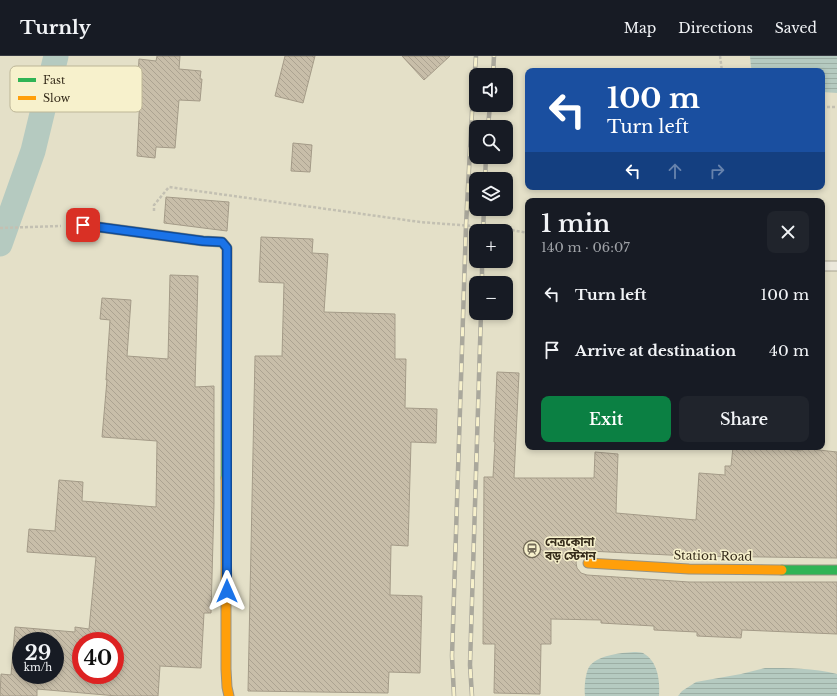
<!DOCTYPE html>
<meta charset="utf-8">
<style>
:root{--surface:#171b24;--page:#20242c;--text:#f1f3f6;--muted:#9ea1a6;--line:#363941;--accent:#0b8043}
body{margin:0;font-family:"Libre Baskerville","Noto Sans Bengali",serif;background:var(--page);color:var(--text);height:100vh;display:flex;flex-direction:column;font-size:15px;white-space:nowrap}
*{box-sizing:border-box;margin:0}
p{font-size:13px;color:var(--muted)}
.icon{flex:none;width:22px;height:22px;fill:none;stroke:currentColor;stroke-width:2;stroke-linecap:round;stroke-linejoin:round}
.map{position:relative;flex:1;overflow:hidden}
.sheet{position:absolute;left:525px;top:142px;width:300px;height:252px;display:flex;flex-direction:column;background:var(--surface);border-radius:8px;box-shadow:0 2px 6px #0003}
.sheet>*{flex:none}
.guide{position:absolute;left:525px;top:12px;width:300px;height:122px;border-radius:8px;box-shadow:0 2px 6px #0003;background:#1a4fa0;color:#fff;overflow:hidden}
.buttons{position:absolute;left:469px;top:12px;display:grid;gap:8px}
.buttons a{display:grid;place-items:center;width:44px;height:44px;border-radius:8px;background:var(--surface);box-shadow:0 2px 6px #0003;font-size:20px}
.speed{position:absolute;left:12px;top:576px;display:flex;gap:8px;font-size:20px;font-weight:700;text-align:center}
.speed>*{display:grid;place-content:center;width:52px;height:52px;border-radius:50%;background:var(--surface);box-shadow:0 2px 6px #0003;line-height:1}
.speed small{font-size:10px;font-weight:400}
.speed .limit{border:6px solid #d22;background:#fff;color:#111}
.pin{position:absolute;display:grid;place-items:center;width:34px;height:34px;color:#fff;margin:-17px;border-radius:8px;box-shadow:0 2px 6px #0006}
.me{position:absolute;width:44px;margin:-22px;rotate:0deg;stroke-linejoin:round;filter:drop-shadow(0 0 3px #0008)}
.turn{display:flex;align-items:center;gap:14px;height:84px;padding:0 16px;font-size:18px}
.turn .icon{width:52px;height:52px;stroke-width:2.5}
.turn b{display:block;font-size:28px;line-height:34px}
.lanes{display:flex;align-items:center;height:38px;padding:0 16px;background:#0003;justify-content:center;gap:20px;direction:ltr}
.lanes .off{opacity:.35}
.round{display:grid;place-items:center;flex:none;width:42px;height:42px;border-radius:8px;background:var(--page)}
.head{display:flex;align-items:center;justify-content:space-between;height:68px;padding:0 16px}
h1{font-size:24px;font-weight:600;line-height:30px}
.primary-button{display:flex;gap:8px;margin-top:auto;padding:8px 16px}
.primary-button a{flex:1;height:46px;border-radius:8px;background:var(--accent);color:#fff;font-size:16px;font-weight:600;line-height:46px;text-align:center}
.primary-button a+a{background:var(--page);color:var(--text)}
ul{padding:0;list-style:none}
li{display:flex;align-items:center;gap:12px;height:56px;padding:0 16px}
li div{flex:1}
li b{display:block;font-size:15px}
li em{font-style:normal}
header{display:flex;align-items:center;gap:24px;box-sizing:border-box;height:56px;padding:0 20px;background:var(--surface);border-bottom:1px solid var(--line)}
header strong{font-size:19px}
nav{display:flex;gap:22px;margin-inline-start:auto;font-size:14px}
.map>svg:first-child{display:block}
.water{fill:url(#water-rules)}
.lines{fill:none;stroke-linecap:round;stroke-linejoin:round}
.canal{stroke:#b5cac0;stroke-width:25}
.building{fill:url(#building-back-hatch);stroke:#a49b88;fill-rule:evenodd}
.lane-casing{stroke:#a8a492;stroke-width:11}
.fast-casing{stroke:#989382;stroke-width:11}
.slow-casing{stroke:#989382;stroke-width:11}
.path{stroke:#c3c0b2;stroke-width:2.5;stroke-dasharray:3 2;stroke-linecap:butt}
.lane{stroke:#ebe8db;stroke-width:9}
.fast{stroke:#30b455;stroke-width:9}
.slow{stroke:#ff9f0a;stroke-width:9}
.rail-casing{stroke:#aaa89c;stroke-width:4.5}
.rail{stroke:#f7f1cc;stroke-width:3;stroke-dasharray:9;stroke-linecap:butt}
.route-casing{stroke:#114b97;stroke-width:10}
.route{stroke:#1a73e8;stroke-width:7}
.labels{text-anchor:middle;stroke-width:3;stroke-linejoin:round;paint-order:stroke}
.poi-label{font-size:12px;font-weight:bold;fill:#362c1b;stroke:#f7f1cc;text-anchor:start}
.street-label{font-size:12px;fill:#362c1b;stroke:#f7f1cc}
.key{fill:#f7f1cc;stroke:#bdb697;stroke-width:1}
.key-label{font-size:11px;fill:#362c1b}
</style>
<header>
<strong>Turnly</strong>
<nav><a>Map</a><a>Directions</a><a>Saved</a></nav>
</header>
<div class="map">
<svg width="837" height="640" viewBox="0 0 837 640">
<defs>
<pattern id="water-rules" width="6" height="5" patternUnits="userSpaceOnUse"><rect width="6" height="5" fill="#b5cac0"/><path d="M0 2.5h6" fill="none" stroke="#9caea4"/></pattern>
<pattern id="building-back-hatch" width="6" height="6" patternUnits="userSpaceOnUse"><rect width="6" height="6" fill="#c8bea9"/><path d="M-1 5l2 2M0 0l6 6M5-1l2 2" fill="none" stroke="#aca391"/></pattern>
</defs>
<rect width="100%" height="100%" fill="#e4e0c8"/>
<g class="water">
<path d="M750 0H837V37L822 36V15H753L751 11Z"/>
<path d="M634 596C636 596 641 596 643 597 658 605 660 625 659 640H585C584 633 585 618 589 611 597 599 620 597 634 596Z"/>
<path d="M765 612C788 612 814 612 837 618V640H678L682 635 696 626 741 618Z"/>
</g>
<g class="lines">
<path class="canal" d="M0 188 33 95 56 0"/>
</g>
<g class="building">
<path d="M157 0H180L179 13 201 15 200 23H202L200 45 179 44 175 92 156 91 155 102 137 100 140 39H137L139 3 156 5Z"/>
<path d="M285 0H315L303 47 275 40Z"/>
<path d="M402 0H450L424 24Z"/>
<path d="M293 87 312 89 310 116 291 115Z"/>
<path d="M166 141 229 146 227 175 164 167Z"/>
<path d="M261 181 313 183 312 197 328 198 324 256 395 258V303H406L405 352 437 353 436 387 411 386 408 490 391 489 390 539 422 540 420 617 389 616 388 637 248 635 255 300H282L284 227 259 226Z"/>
<path d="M170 219 198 220 195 331 214 330V448L211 557H204L201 612 160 610 158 640H117L37 633V640H0L1 618 11 619 15 571 75 576V571L89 573 96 501 27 496 29 473 55 475 59 424 83 426 82 445 156 451 157 385 102 381 107 324H106L110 264 100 263 102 242 131 244 127 300 168 303ZM21 585H55V619H21ZM81 585H115V619H81Z"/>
<path d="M497 316 519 317 514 422H594L595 396 618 398 616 457 696 464 699 417 725 419V410H731L733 391H768L801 395V392L837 396V502L689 500 589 495 583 496 578 500 576 507 577 512 581 517 587 519 689 526H837V578L742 574 741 582 697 580V576L654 574V570L601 567V564L551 563V588H541L540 638 494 637 495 588H483L484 421H493L495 386H494Z"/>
</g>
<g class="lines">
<g class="lane-casing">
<path id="lane" d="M822 210H837"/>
</g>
<g class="fast-casing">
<g id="fast">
<path d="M83 169 203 185 222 186 227 192 226 422"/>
<path d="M782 514H837"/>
</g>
</g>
<g class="slow-casing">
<g id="slow">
<path d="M226 422V613L227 631 229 640"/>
<path d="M588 507 689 513 782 514"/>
</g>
</g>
<g class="path">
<path d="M720 0 722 15"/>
<path d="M822 51H837"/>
<path d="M154 155V149L169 131 420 166 500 172 528 177"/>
<path d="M0 172 61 170"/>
</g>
<use href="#lane" class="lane"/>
<use href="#fast" class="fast"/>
<use href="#slow" class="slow"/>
<g class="rail-casing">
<g id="rail">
<path d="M493 19 494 0"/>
<path d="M488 71 490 49"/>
<path d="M485 123 486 101"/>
<path d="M483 175 484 153"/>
<path d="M482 227V205"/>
<path d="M454 640 452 600 466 169 472 56 476 0"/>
<path d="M472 640 470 609 481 257"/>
</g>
</g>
<use href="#rail" class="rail"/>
</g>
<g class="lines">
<g class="route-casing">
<path id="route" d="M83 169 203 185 222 186 227 192V535"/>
</g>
<use href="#route" class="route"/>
</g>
<defs>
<g id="station-ring" transform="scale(0.9)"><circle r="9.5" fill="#f7f1cc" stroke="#736b58" stroke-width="1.5"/><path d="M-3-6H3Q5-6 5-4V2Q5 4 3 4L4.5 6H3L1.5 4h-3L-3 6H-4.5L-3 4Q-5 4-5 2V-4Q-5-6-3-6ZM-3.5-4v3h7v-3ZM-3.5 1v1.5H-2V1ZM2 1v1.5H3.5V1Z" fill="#736b58"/></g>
</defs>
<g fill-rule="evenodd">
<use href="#station-ring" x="532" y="493"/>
</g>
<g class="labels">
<g class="poi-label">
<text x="545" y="490">নেত্রকোনা<tspan x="545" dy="14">বড় স্টেশন</tspan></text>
</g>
<g class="street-label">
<text transform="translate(713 500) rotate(1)" y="4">Station Road</text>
</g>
</g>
<rect x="10" y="10" width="132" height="46" rx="6" class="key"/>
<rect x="18" y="22" width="18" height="4" fill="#30b455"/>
<rect x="18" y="40" width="18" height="4" fill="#ff9f0a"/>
<g class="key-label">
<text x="43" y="28">Fast</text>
<text x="43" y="46">Slow</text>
</g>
</svg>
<div class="buttons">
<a><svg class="icon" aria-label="sound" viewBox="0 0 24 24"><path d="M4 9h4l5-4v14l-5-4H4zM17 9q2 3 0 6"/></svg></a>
<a><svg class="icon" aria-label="search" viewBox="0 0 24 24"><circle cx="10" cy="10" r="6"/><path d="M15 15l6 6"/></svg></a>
<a><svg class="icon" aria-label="layers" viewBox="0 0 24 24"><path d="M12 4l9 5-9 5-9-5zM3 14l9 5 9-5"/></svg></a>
<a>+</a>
<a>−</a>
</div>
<div class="speed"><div>29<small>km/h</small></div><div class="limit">40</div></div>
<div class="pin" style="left:83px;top:169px;background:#d93025"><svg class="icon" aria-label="arrive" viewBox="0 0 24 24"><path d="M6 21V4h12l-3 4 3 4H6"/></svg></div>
<svg class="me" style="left:227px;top:535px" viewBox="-20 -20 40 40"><path d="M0-17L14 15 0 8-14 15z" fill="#1a73e8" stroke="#fff" stroke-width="4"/></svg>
<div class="guide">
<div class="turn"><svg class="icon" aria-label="left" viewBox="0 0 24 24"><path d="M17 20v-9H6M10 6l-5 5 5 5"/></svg><div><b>100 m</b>Turn left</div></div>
<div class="lanes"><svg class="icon" aria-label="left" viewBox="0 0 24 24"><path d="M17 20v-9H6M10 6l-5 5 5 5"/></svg><svg class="icon off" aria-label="ahead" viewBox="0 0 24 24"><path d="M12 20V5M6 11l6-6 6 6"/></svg><svg class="icon off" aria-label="right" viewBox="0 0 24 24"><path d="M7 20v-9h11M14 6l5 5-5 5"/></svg></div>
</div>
<section class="sheet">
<div class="head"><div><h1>1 min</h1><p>140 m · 06:07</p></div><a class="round"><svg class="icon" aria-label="close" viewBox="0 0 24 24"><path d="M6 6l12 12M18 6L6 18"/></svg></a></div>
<ul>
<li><svg class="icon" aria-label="left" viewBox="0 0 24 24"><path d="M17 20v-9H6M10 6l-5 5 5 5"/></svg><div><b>Turn left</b></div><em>100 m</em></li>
<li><svg class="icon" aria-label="arrive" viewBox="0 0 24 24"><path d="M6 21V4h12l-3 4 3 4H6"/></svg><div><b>Arrive at destination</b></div><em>40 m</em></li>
</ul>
<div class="primary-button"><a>Exit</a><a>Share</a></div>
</section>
</div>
